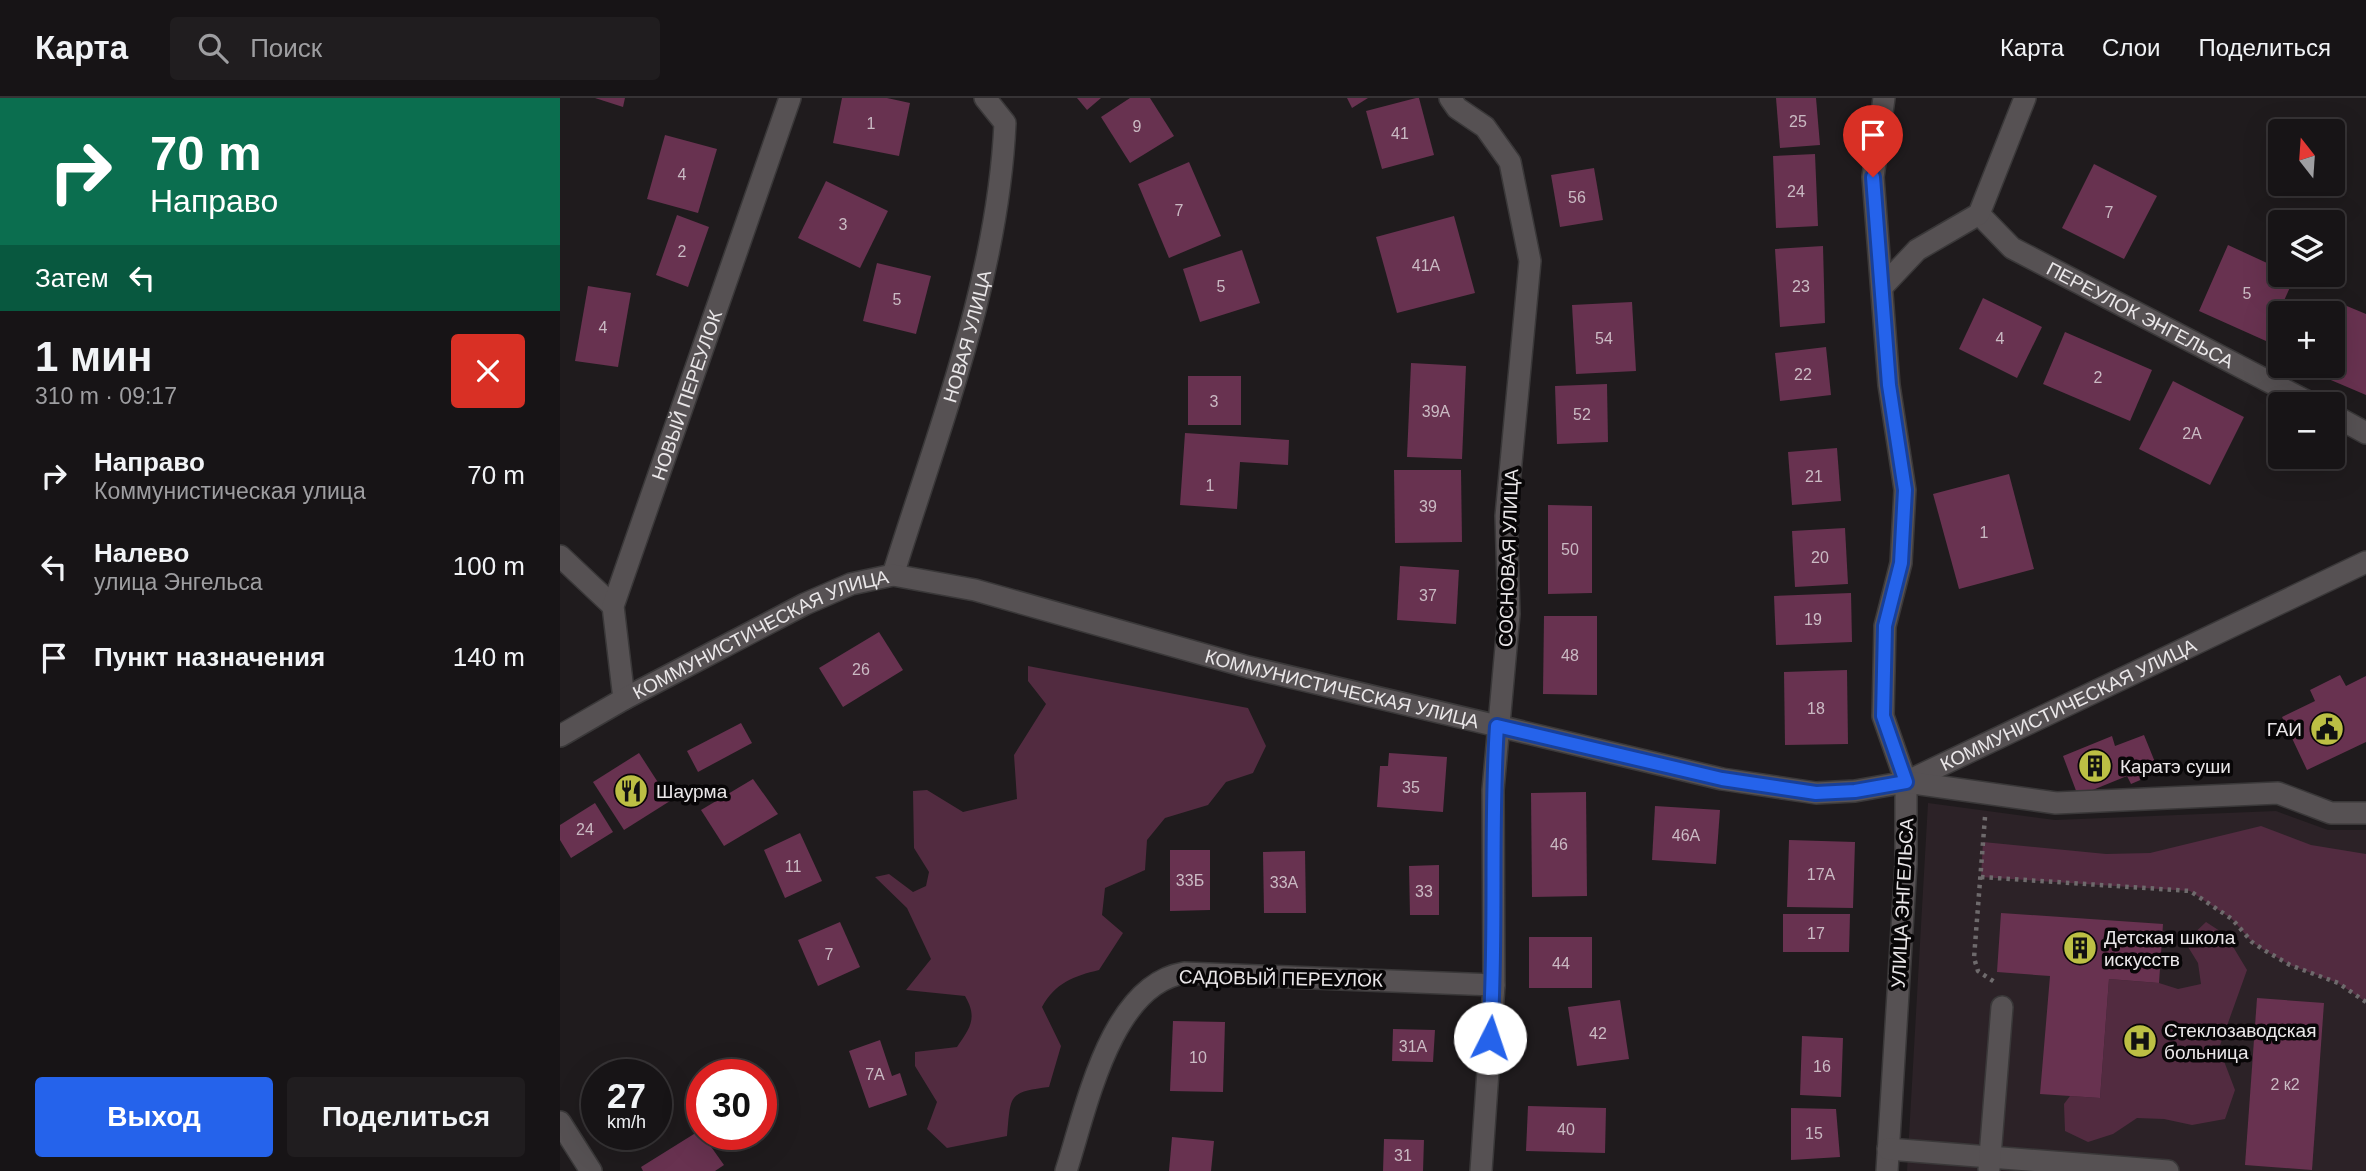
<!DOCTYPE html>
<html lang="ru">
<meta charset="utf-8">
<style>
:root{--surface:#171416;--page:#201d1f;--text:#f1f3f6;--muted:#9e9ea1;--line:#363335;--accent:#2563eb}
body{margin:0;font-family:Arial,sans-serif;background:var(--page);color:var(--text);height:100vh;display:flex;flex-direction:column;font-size:26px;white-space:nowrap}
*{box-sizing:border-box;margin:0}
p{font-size:23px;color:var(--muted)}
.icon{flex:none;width:38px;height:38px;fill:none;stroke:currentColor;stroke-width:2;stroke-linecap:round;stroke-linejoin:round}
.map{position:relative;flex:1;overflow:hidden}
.panel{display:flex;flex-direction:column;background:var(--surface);width:560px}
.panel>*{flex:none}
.hud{background:#0b6e4f;color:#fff;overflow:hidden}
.needle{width:46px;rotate:343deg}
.fabs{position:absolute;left:1708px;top:21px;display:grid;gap:14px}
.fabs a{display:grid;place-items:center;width:77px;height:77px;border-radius:7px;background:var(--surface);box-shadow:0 7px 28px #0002,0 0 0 2px var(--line);font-size:35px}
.speed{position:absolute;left:21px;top:961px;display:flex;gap:14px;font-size:35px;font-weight:700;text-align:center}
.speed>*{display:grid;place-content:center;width:91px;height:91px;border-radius:50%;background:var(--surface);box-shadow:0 7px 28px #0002,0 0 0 2px var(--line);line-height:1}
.speed small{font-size:18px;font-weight:400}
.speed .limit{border:10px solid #d22;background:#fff;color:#111}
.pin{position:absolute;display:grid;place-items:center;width:60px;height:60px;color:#fff;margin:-72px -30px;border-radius:50% 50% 50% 0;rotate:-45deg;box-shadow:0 0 7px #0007}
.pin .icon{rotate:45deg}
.me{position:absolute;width:77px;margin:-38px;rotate:4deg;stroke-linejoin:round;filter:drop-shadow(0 0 5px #0008)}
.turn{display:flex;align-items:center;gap:24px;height:147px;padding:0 35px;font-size:32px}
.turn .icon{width:91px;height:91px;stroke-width:2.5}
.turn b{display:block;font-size:49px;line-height:60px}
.then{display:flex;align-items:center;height:66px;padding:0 35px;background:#0003;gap:14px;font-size:26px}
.round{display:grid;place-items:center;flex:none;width:74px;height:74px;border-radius:7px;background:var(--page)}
.summary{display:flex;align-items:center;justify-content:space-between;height:119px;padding:0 35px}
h1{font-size:42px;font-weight:600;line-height:52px}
.action{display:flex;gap:14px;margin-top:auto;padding:14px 35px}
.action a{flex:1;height:80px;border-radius:7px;background:var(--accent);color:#fff;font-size:28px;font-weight:600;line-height:80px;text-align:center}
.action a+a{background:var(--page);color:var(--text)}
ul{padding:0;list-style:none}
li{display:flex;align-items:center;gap:21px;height:91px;padding:0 35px}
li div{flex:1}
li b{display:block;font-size:26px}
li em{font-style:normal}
header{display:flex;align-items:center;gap:42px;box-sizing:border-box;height:98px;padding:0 35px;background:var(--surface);border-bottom:2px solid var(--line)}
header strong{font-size:33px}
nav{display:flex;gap:38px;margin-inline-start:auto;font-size:24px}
.search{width:490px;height:63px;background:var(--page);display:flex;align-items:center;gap:18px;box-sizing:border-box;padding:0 24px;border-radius:7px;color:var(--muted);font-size:26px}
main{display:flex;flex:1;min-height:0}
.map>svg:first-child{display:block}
.built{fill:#2c2227}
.green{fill:#522b40}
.building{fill:#683250}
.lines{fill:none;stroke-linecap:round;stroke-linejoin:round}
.minor-casing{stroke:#3a3839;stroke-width:24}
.path{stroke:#6e6a6c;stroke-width:4.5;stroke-dasharray:3.5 5;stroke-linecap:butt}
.minor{stroke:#565153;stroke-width:21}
.route-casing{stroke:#184099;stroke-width:18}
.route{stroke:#2563eb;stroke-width:12}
.labels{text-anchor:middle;stroke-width:7;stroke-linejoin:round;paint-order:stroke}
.number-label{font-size:16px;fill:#cabac3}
.street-label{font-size:19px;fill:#eae7e9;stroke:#080607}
.poi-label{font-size:19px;fill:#eae7e9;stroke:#080607;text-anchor:start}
</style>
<header>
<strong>Карта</strong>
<div class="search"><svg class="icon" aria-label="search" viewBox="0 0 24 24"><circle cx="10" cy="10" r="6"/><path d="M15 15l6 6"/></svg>Поиск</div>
<nav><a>Карта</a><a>Слои</a><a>Поделиться</a></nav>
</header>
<main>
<section class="panel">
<div class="hud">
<div class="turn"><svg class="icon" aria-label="right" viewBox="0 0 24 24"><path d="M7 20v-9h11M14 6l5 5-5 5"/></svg><div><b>70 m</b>Направо</div></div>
<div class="then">Затем<svg class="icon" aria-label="left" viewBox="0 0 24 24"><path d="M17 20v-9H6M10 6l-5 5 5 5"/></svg></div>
</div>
<div class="summary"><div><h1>1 мин</h1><p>310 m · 09:17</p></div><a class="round" style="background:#d93025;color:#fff"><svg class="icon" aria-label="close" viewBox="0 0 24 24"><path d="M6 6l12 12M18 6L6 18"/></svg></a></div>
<ul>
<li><svg class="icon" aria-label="right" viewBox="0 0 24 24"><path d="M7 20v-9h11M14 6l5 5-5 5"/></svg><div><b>Направо</b><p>Коммунистическая улица</p></div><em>70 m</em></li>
<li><svg class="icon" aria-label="left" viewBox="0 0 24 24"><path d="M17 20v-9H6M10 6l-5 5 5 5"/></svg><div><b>Налево</b><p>улица Энгельса</p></div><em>100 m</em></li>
<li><svg class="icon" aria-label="arrive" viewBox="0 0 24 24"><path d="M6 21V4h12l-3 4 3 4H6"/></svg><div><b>Пункт назначения</b></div><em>140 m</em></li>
</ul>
<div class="action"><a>Выход</a><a>Поделиться</a></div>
</section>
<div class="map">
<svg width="1806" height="1073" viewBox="0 0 1806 1073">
<rect width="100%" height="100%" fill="#1f1b1d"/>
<path class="built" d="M1368 705 1495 722 1716 713 1768 732H1806V1073H1347Z"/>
<g class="green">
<path d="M468 568 688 610 706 648 693 675 666 684 648 707 605 720 587 742 585 772 545 790 542 817 563 835 539 872C514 878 495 885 482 909L501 948 489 989C447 994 451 998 447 1038L387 1050 367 1031 377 1004 355 968V954L397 949C410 930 418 920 405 898L346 892 371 861 347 810 315 779 329 776 353 794 366 788 369 774 354 750 353 693 367 692 403 714 457 701 454 657 486 606 468 583Z"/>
<path d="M1701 728 1751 747 1806 756V904L1778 885 1730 867 1704 852 1692 844 1672 821 1630 793 1421 779 1423 744 1546 756 1590 755Z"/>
<path d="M1646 824 1666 837 1687 872 1659 950 1675 992 1665 1021 1632 1027 1604 1021 1577 1020 1553 1036 1528 1044 1505 1033 1504 1006 1510 998 1540 1000 1549 881 1599 885 1618 891 1641 886 1638 865 1625 844Z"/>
</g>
<g class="building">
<path d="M35 0H65L63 9Z"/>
<path d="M282 0H327L350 5 339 58 273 45Z"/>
<path d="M517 0H541L527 12Z"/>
<path d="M570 0H590L614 38 570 65 541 19Z"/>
<path d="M787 0H808L792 10Z"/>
<path d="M856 0H859L874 57 822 71 806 13Z"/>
<path d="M1216 0H1256L1260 47 1220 50Z"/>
<path d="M105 37 157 51 138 115 87 101Z"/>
<path d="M1255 56 1258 128 1216 130 1213 58Z"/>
<path d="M629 64 661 138 609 160 578 86Z"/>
<path d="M1534 66 1597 98 1564 161 1502 130Z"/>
<path d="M1034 70 1043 122 1000 129 991 77Z"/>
<path d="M266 83 328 113 300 170 238 140Z"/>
<path d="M117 117 149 129 128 189 96 177Z"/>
<path d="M894 118 915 195 837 215 816 139Z"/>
<path d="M1668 147 1720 171V177L1735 178 1706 243 1639 213Z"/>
<path d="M1263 148 1265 225 1220 229 1215 151Z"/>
<path d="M682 152 700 205 640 224 623 171Z"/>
<path d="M317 165 371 178 356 236 303 223Z"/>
<path d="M28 188 71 195 58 269 15 263Z"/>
<path d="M1423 200 1482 229 1457 280 1399 251Z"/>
<path d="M1072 204 1076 273 1016 276 1012 207Z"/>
<path d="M1782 206 1806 216V297L1752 274 1755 268H1773V227Z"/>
<path d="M1505 234 1592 272 1570 323 1483 286Z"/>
<path d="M1266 249 1271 297 1220 303 1215 255Z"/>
<path d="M851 265 906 268 902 361 847 359Z"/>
<rect x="628" y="278" width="53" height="49"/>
<path d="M1613 283 1684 319 1650 387 1579 351Z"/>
<path d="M1047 286 1048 344 997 346 995 288Z"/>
<path d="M625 335 729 342 728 367 680 364 677 411 620 407Z"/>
<path d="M1277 350 1281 403 1232 407 1228 354Z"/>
<path d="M834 372H901L902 444 835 445Z"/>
<path d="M1449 376 1474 471 1399 491 1373 396Z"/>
<path d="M988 407 1032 408V495L988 496Z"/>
<path d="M1285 430 1288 486 1235 489 1232 433Z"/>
<path d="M840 468 899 472 896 526 837 522Z"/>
<path d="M1291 495 1292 544 1216 547 1214 498Z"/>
<path d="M984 518H1037V597L983 596Z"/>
<path d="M319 534 343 572 283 609 259 570Z"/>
<path d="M1287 572 1288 646 1225 647 1224 574Z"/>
<path d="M1780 577 1786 588 1806 578V644L1747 672 1722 619 1755 603 1750 592Z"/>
<path d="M181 625 192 645 138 674 127 653Z"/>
<path d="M1584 637 1599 674 1571 686 1567 678 1518 698 1503 658 1552 638 1555 648Z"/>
<path d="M79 655 110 703 64 732 33 684Z"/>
<path d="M829 655 887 659 883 714 817 709 820 668H828Z"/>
<path d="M193 681 218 716 164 748 141 712Z"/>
<path d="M1026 694 1027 798 972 799 971 695Z"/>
<path d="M35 705 53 734 11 760 0 742V727Z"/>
<path d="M1095 708 1160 712 1156 766 1092 762Z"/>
<path d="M240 735 262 783 225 800 204 752Z"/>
<path d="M1229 742 1295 744 1293 810 1227 809Z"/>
<path d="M610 752H650V812L610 813Z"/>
<path d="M745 753 746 815H704L703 754Z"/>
<path d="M879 767V817H850L849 768Z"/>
<path d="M1441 815 1603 826 1599 885 1549 881 1540 1000 1480 996 1490 878 1437 874Z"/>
<path d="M1223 816H1290L1289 854H1223Z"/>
<path d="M280 824 300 869 258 888 238 842Z"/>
<rect x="969" y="839" width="63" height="51"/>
<path d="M1697 900 1764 905 1752 1072 1685 1067Z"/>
<path d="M1060 902 1069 961 1017 968 1008 909Z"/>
<path d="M613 923 665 924 663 994 610 993Z"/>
<path d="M833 931 875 932 873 964 832 963Z"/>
<path d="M1242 938 1283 940 1281 999 1240 997Z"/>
<path d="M320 942 332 978 340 975 347 997 309 1010 289 953Z"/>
<path d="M968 1008 1046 1010 1045 1055 966 1053Z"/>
<path d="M1231 1010 1276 1011 1280 1059 1231 1062Z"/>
<path d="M142 1031V1036L164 1067 155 1073H83L81 1069Z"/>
<path d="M612 1039 654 1043 651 1073H609Z"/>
<path d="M824 1041 864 1042 863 1073H823Z"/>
</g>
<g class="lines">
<g class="minor-casing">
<g id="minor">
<path d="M890 0 897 10 925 29 950 64 970 163 946 418 949 516 933 692 934 887 921 1073"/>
<path d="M1324 0 1313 79 1329 287 1345 392 1341 465 1325 528 1323 618 1346 684V766L1327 1073"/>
<path id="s1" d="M1419 116 1452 150 1752 306"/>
<path d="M1323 188 1357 152 1419 116 1465 0"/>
<path d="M1773 317 1806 335"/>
<path d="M0 458 53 508"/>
<path id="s2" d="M333 477C379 330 438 180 445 25L425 0"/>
<path id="s3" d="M64 601 53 508 230 0"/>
<path id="s4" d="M0 638 64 601 245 506 291 486 333 477 415 492 688 569 1162 681 1256 695 1295 693 1346 684 1806 464"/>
<path d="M1346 684 1496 705 1718 695 1771 715H1806"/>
<path d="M0 1024 31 1073"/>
<path d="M1328 1051 1608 1073"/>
<path d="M1429 1071 1442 909"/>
<path d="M506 1073C526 1012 550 887 624 875L934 887"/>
</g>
</g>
<g class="path">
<path d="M1425 719 1414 860 1418 873 1436 885"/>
<path d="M1421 779 1630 793 1672 821 1692 844 1704 852 1730 867 1778 885 1806 904"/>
</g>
<use href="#minor" class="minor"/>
</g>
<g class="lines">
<g class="route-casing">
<path id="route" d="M930 940C937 836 930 732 937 628L1162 681 1256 695 1295 693 1346 684 1323 618 1325 528 1341 465 1345 392 1329 287 1313 79"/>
</g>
<use href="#route" class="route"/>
</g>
<defs>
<g id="civic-disc" transform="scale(1.75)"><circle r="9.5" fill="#bcbf44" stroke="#080607"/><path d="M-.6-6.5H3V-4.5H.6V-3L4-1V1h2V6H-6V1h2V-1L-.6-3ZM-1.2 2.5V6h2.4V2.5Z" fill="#111"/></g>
<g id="building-disc" transform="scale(1.75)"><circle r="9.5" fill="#bcbf44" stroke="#080607"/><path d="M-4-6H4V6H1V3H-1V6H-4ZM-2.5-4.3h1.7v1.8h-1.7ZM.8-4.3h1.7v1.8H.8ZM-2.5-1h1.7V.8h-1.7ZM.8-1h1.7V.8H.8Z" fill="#111"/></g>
<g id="restaurant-disc" transform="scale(1.75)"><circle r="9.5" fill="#bcbf44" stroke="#080607"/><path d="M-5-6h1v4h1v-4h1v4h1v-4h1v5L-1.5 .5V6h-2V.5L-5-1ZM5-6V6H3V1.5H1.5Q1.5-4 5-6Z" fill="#111"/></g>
<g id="hospital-disc" transform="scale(1.75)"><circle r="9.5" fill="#bcbf44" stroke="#080607"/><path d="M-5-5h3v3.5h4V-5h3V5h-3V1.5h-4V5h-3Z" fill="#111"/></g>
</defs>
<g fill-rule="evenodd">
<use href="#civic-disc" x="1767" y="631"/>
<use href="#building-disc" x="1535" y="668"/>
<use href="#restaurant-disc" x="71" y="693"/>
<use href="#building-disc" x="1520" y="850"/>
<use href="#hospital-disc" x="1580" y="943"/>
</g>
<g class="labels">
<g class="number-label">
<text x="1238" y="29">25</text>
<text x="311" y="31">1</text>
<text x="577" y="34">9</text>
<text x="840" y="41">41</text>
<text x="122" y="82">4</text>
<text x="1236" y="99">24</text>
<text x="1017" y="105">56</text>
<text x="619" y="118">7</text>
<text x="1549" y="120">7</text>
<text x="283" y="132">3</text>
<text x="122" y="159">2</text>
<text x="866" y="173">41А</text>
<text x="661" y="194">5</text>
<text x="1241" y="194">23</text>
<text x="1687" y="201">5</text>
<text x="337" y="207">5</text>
<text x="43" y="235">4</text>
<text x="1044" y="246">54</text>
<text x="1440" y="246">4</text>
<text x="1243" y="282">22</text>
<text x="1538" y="285">2</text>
<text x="654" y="309">3</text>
<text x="876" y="319">39А</text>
<text x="1022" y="322">52</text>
<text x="1632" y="341">2А</text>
<text x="1254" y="384">21</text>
<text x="650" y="393">1</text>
<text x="868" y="414">39</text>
<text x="1424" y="440">1</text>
<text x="1010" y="457">50</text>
<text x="1260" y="465">20</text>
<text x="868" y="503">37</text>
<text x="1253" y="527">19</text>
<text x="1010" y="563">48</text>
<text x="301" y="577">26</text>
<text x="1256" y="616">18</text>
<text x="851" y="695">35</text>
<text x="25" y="737">24</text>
<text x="1126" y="743">46А</text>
<text x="999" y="752">46</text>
<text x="233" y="774">11</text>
<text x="1261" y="782">17А</text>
<text x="630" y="788">33Б</text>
<text x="724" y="790">33А</text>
<text x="864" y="799">33</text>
<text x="1256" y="841">17</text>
<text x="269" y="862">7</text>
<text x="1001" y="871">44</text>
<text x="1038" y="941">42</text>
<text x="853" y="954">31А</text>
<text x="638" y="965">10</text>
<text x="1262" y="974">16</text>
<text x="315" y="982">7А</text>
<text x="1725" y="992">2 к2</text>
<text x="1006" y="1037">40</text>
<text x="1254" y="1041">15</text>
<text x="843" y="1063">31</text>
</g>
<g class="street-label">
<text dy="7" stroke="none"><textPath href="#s1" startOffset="192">ПЕРЕУЛОК ЭНГЕЛЬСА</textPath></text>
<text dy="7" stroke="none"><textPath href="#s2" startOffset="250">НОВАЯ УЛИЦА</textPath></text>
<text dy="7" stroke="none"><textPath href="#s3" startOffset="317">НОВЫЙ ПЕРЕУЛОК</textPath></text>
<text transform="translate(948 460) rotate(-88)" y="7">СОСНОВАЯ УЛИЦА</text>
<text dy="7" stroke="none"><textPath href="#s4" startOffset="226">КОММУНИСТИЧЕСКАЯ УЛИЦА</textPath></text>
<text dy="7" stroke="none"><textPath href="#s4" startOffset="835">КОММУНИСТИЧЕСКАЯ УЛИЦА</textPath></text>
<text dy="7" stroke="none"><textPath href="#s4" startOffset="1591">КОММУНИСТИЧЕСКАЯ УЛИЦА</textPath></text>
<text transform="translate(1342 805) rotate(-87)" y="7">УЛИЦА ЭНГЕЛЬСА</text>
<text transform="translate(721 880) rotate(1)" y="7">САДОВЫЙ ПЕРЕУЛОК</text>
</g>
<g class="poi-label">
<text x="1742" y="638" text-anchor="end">ГАИ</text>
<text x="1560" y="675">Каратэ суши</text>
<text x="96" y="700">Шаурма</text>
<text x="1544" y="846">Детская школа<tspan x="1544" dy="22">искусств</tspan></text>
<text x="1604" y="939">Стеклозаводская<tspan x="1604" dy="22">больница</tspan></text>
</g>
</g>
</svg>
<div class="fabs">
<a><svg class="needle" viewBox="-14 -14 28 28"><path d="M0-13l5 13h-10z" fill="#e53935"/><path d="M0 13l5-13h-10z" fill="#9e9ea1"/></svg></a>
<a><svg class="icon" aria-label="layers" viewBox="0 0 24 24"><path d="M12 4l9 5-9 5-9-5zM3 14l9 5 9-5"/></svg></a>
<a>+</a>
<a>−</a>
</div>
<div class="speed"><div>27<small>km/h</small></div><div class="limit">30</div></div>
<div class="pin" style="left:1313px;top:79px;background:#d93025"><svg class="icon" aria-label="arrive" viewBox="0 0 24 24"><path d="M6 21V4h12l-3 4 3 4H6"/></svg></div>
<svg class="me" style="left:930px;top:940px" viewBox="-20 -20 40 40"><circle r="19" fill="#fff"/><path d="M0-13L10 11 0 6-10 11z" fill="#2563eb"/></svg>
</div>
</main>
